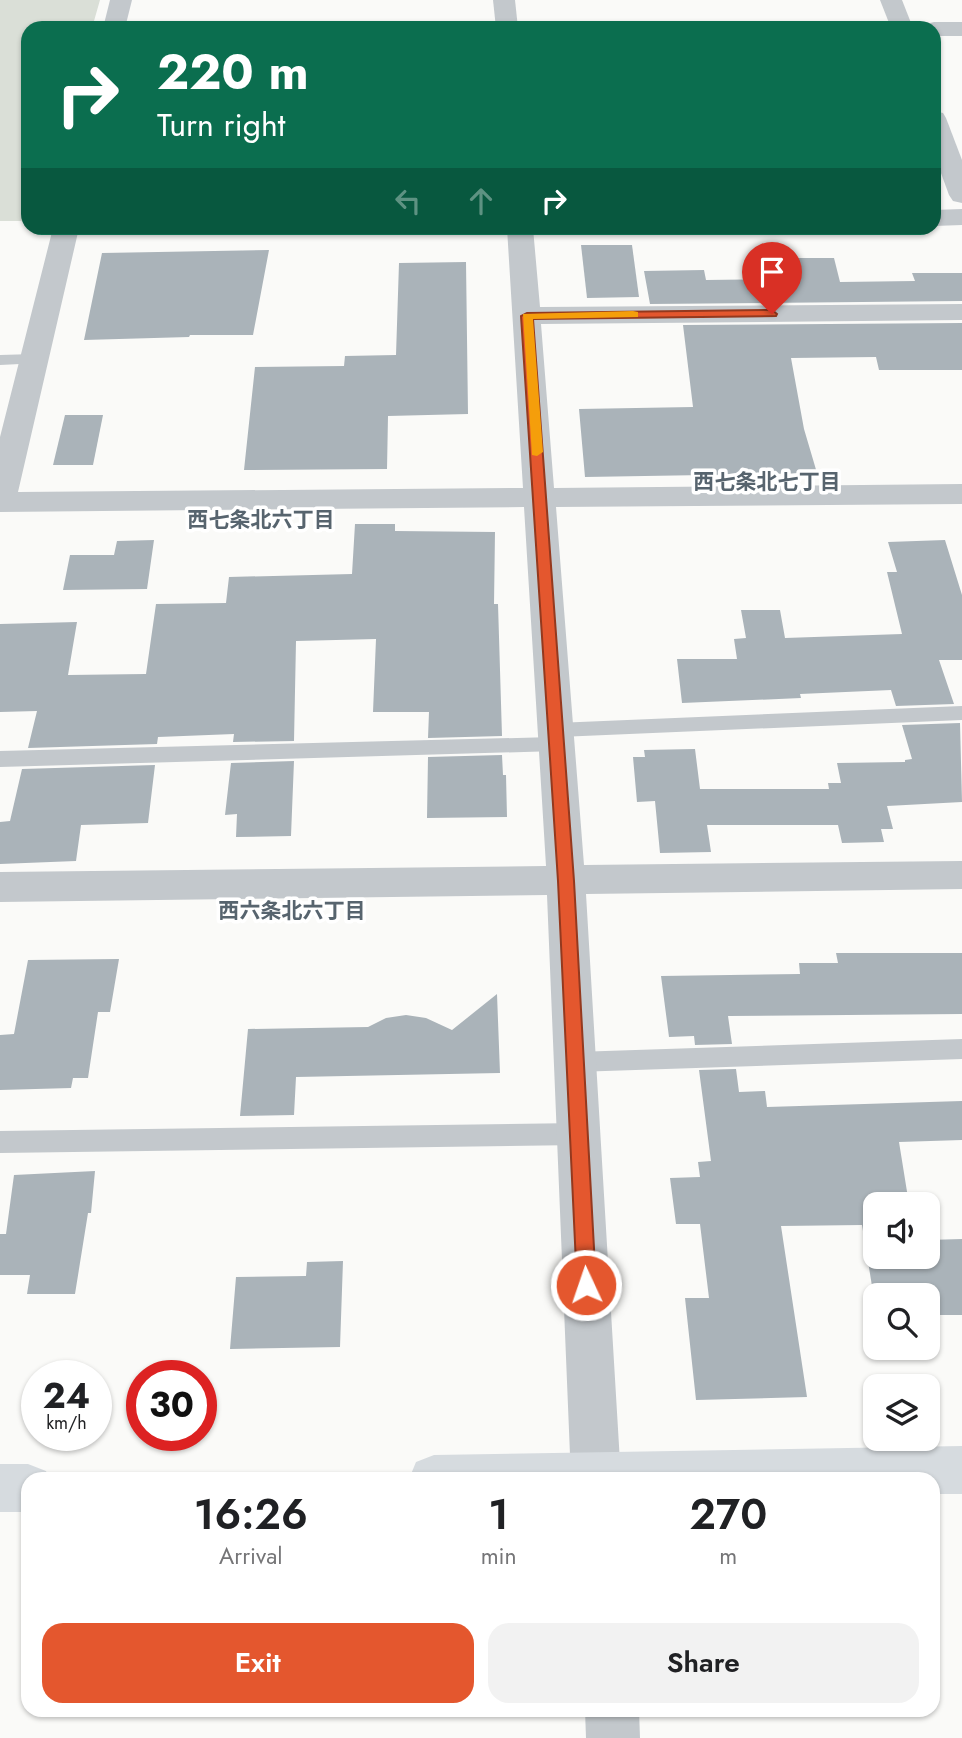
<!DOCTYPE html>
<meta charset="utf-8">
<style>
:root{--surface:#fff;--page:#f2f2f2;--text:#202124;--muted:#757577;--accent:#e4572e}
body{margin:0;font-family:Jost,"Noto Sans JP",sans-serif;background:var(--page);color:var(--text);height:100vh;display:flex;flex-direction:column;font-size:26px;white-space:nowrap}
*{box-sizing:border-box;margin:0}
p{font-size:23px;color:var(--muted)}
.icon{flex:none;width:38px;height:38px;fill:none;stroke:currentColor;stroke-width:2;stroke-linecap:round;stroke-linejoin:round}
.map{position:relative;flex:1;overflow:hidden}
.sheet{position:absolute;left:21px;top:1472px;width:919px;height:245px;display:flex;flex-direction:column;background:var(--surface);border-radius:21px;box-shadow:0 2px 5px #0004}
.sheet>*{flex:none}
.top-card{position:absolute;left:21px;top:21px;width:920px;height:214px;border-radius:21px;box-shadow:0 2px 5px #0004;background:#0b6e4f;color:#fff;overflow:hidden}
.controls{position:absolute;left:863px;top:1192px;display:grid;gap:14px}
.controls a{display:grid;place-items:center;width:77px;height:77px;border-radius:14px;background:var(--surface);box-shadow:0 2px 5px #0004;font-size:35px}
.speed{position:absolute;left:21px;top:1360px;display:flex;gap:14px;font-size:35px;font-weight:700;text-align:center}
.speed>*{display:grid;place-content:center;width:91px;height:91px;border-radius:50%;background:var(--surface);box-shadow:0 2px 5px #0004;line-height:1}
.speed small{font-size:18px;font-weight:400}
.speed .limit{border:10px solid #d22;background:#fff;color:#111}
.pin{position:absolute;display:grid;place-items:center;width:60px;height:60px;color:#fff;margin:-72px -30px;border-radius:50% 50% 50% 0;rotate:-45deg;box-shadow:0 0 7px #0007}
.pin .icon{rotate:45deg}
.me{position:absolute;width:77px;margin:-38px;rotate:357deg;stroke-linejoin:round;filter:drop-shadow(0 0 5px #0008)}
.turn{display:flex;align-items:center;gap:24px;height:147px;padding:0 21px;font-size:32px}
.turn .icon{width:91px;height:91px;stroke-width:2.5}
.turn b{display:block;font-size:49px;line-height:60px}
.lanes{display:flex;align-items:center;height:66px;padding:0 21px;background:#0003;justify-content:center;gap:35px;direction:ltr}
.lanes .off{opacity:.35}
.eta{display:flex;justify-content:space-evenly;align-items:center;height:119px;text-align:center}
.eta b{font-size:42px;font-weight:600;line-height:49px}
.cta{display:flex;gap:14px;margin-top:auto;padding:14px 21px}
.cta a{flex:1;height:80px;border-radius:21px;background:var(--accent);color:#fff;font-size:28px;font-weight:600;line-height:80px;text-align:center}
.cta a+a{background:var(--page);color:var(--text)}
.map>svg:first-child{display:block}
.green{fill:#dadfd7}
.building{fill:#aab3b9}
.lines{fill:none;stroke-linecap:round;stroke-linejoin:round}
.lane{fill:#c3c8cc;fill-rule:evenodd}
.street{fill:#c3c8cc;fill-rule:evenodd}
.secondary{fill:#d6dbdf;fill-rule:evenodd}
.route{fill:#e4572e;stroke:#94391e;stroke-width:2}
.slow{fill:#f59e0b}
.labels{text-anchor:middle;stroke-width:7;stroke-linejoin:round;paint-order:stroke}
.neighbourhood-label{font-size:21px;font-weight:bold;fill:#57646e;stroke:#fff}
</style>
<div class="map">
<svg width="962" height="1738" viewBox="0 0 962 1738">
<rect width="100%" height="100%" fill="#fafaf8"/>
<path class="green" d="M0 0H100L92 28H28V221H0Z"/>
<g class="building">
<path d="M581 245H632L639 297 587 298Z"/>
<path d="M269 250 253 335H190L189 337 84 340 102 253Z"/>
<path d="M786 258H834L840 282 915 281 912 273H962V301L650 304 644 271 704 270 706 280 791 279Z"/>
<path d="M466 262 468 414 388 416 387 469 244 470 255 367 344 366 345 356 396 355 399 263Z"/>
<path d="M962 323V370H879L876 357 791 358 804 429 817 473 585 477 579 409 693 407 683 325Z"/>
<path d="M65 415H103L93 465H53Z"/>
<path d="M355 524H395V531L495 532 494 604H498L502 736 428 738 429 712H373L376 639 296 641 294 741 233 742 234 734 158 737 157 744 28 748 37 711 0 712V624L77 622 68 675 146 674 156 604 226 603 229 577 352 574Z"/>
<path d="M154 540 147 589 63 590 70 555H114L117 541Z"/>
<path d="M945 540 962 595V660H939L954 704 896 706 891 690 800 694 801 698 682 703 677 659H737L734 639 746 638 741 610H780L785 638 902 634 887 572H897L888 542Z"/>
<path d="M960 723 962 802 887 806 893 829H881L884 842 842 843 838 825H707L711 852 660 853 655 801 637 802 633 757H645L644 750 695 749 700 789H829L828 783H841L837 763 905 762V760L912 759 902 725Z"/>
<path d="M502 755 503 775H506L507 817 427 818 428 757Z"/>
<path d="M294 761 291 836 236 837 237 814 225 815 231 763Z"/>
<path d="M155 765 148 823 81 825 76 861 0 864V822L10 821 22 769Z"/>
<path d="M836 953H962V1014L728 1016 732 1044 695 1045 694 1036 669 1037 661 976 800 974 799 963H838Z"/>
<path d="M119 959 110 1012H98L88 1078H73L71 1088 0 1090V1035L14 1034 28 960Z"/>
<path d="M497 994 500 1073 296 1077 294 1115 240 1116 248 1029 368 1027 386 1018 406 1015 426 1018 452 1030Z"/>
<path d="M736 1069 739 1092 765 1091 767 1107 962 1101V1140L899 1142 909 1204H875V1256H928V1240L962 1239V1315H928V1295H898L897 1286H872L862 1225 781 1226 807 1397 696 1400 685 1298H709L700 1224H676L670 1178 700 1177 698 1162 711 1161 699 1070Z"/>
<path d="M95 1171 91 1213H88L75 1294H27L30 1275H0V1234H6L14 1175Z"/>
<path d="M343 1261 340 1347 230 1349 236 1277 306 1276 307 1262Z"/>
</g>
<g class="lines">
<g class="lane">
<path d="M34 354 43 359 40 363 0 365V355Z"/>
<path d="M962 706V720L559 737 565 739 568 744 565 749 557 751 0 767V751L553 737 545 730 548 725 556 723Z"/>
<path d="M962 1039V1059L575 1072 566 1069 563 1062 566 1055 575 1052Z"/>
<path d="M579 1123 588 1126 592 1134 588 1142 579 1145 0 1153V1131Z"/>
</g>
<g class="street">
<path d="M110 0H132L125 28H103Z"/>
<path d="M493 0H515L518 28H496Z"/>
<path d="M880 0H902L913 28H891Z"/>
<path d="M934 22H962V36H934V28H923L926 24Z"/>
<path d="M934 111 943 113 946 118 962 160V203L953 201 949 195 934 154Z"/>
<path d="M962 209V225L934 226V210Z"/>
<path d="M53 228H79L18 492 523 488 507 228H533L540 307 962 304V320L541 324 554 488 962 484V504L556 507 584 865 962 861V889L586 894 621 1479H571L547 895 0 902V872L546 866 524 507 0 512V437Z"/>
<path d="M585 1710H639L640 1738H586Z"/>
</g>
<g class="secondary">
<path d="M962 1446V1494H933V1479H409L416 1462 434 1455Z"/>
<path d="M0 1464H28L46 1471 49 1479H28V1512H0Z"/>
</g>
</g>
<path class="route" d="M772 310 777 314 776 316 533 319 574 881 596 1285 593 1291 586 1294 579 1291 577 1285 558 881 521 316 527 313Z"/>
<path class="slow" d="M633 311 638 312V317L533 319 543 452 537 456 532 455 523 314Z"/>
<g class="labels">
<g class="neighbourhood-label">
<text x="767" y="489">西七条北七丁目</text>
<text x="261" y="527">西七条北六丁目</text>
<text x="292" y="918">西六条北六丁目</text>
</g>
</g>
</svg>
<div class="controls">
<a><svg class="icon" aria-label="sound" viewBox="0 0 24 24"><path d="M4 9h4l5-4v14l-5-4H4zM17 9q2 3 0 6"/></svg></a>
<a><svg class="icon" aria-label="search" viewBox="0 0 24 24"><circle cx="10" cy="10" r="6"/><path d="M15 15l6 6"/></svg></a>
<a><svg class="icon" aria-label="layers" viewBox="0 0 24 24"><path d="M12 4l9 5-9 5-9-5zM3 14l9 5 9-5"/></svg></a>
</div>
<div class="speed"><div>24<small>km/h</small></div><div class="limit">30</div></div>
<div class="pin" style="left:772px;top:314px;background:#d93025"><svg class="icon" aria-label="arrive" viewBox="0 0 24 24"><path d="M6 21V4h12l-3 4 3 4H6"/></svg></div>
<svg class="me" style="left:586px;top:1285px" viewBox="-20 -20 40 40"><circle r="17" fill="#e4572e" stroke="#fff" stroke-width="3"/><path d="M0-11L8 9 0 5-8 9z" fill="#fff"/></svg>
<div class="top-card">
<div class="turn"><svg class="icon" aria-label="right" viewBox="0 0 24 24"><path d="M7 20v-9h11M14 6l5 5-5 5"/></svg><div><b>220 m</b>Turn right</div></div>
<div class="lanes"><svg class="icon off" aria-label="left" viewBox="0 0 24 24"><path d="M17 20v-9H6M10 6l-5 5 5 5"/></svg><svg class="icon off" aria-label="ahead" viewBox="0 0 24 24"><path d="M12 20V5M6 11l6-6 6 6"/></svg><svg class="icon" aria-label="right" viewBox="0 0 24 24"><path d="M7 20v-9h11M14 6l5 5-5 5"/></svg></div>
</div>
<section class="sheet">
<div class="eta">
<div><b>16:26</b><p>Arrival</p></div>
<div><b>1</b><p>min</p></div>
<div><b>270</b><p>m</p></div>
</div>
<div class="cta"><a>Exit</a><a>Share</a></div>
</section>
</div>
